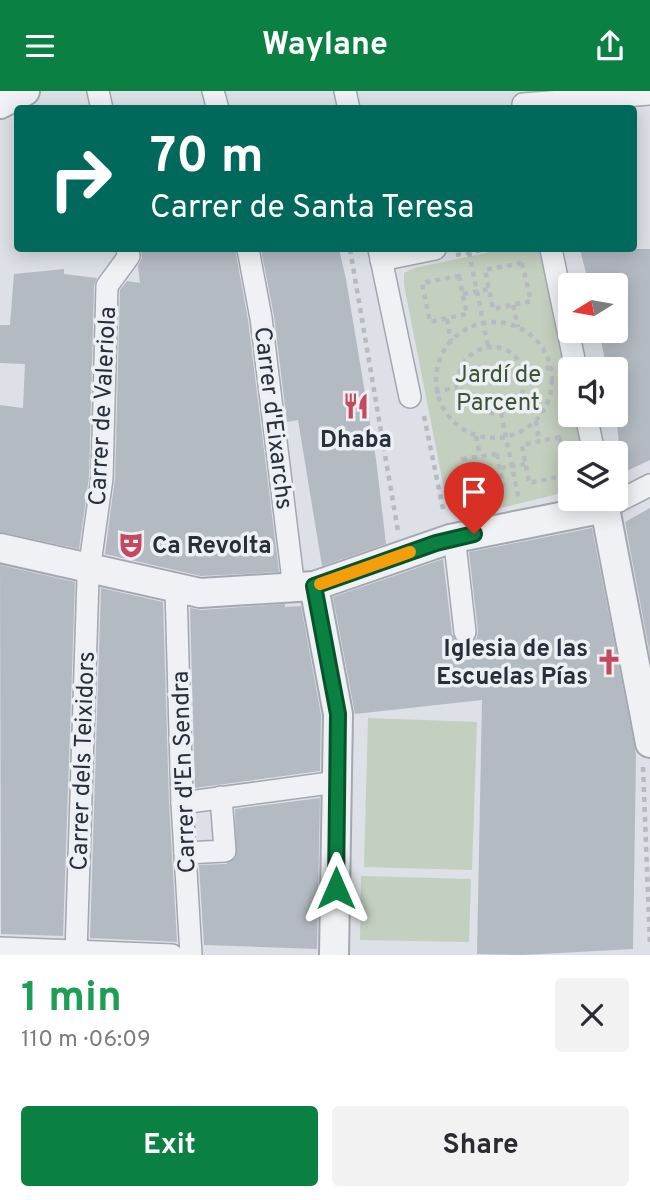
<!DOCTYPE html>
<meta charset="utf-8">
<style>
:root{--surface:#fff;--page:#f2f2f3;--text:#2b2b33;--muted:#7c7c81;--accent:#0b8043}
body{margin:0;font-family:Overpass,sans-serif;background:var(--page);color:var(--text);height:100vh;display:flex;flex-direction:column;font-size:26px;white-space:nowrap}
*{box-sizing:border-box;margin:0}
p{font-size:23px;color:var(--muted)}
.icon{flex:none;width:38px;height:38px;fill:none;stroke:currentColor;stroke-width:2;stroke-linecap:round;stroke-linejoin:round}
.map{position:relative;height:864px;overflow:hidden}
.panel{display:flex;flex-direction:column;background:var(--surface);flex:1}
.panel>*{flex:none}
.guide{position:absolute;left:14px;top:14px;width:623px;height:147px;border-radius:7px;box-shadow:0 4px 18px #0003;background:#00695c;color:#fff;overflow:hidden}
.needle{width:46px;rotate:259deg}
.buttons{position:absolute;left:558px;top:182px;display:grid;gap:14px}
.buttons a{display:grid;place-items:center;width:70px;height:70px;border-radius:7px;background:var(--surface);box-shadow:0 4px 18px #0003;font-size:35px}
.pin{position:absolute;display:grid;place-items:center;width:60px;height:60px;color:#fff;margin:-72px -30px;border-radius:50% 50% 50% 0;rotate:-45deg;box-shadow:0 0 7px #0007}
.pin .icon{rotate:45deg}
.me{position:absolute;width:77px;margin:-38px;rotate:0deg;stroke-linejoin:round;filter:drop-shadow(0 0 5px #0008)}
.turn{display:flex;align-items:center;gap:24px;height:147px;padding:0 21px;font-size:32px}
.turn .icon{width:91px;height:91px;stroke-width:2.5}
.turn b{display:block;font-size:49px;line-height:60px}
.round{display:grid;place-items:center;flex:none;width:74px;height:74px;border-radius:7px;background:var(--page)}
.overview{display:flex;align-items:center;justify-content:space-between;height:119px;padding:0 21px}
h1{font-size:42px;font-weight:700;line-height:52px;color:#1e9e55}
.button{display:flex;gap:14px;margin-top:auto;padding:14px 21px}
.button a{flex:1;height:80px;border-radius:7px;background:var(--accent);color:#fff;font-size:28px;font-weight:700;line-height:80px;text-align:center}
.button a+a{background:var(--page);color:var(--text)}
header{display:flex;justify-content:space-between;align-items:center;height:91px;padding:0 21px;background:var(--accent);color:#fff;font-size:32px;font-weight:700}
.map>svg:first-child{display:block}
.green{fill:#c3cfbf}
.building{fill:#b4bac2}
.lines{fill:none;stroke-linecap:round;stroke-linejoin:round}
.pedestrian-casing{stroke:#a3a7af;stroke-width:24}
.minor-casing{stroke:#a3a7af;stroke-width:32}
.path{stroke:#b7bbc0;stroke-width:4.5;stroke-dasharray:5 5;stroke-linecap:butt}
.pedestrian{stroke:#eff1f4;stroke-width:21}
.minor{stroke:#eff1f4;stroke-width:28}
.route-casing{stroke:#07532c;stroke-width:18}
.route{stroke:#0b8043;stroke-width:12}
.slow{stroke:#f59e0b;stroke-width:12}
.labels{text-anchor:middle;stroke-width:7;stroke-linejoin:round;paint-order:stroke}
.park-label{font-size:24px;fill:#3d5536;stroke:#eceff3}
.street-label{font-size:24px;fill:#282f3b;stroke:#eceff3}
.poi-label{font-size:24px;font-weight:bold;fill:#282f3b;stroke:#eceff3}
</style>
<header><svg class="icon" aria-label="menu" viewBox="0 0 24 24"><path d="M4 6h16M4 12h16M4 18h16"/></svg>Waylane<svg class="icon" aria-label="share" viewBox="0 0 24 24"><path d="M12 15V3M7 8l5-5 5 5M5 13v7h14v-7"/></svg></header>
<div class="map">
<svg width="650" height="864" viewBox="0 0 650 864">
<rect width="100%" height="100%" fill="#dde0e6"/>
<g class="green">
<path d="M504 158H538L543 163 570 291V324H577L586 362H570V400L468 425 454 424 447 413 404 194V182L414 177Z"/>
<path d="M368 627 477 631 472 779 364 776Z"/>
<path d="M361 785 471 788 469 851 360 849Z"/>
</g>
<g class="building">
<path d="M141 158H235L248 229 279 481 201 485 105 463 115 387 120 199 127 190 140 192 138 175 142 167Z"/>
<path d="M261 158H339L346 188 376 368 386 453 322 475 298 329 287 331 274 225Z"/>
<path d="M580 158H650V369L622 382 616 323V278H607L599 240H616V194H589Z"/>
<path d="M64 178V183L97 187 94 195 89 386 79 458 0 441V314L23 317 25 273 0 272V234H10L14 183Z"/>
<path d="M650 417V564L625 431Z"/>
<path d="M592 437 636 663 633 858 522 864 477 863 482 609 355 623 333 506 443 468 452 543 459 553 467 554 477 547 478 540 469 461Z"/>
<path d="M0 474 75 491 63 845 1 843Z"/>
<path d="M101 497 163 511 169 712 177 851 90 847Z"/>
<path d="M285 513V516L301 515 321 624 320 680 195 697 190 517 201 519Z"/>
<path d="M320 707 317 858 204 854 199 774 226 773 236 766 235 718Z"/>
</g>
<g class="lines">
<g class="pedestrian-casing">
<g id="pedestrian">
<path d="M98 0 102 18"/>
<path d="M213 0 218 18"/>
<path d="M345 0 349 18"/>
<path d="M523 13 650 3"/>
<path d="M248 158 261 227 294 498"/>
<path d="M379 158 410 306"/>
<path d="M551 158 576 278"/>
<path d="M381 169 435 158"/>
<path d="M586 324 594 362"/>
<path d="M603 408 605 417 650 394"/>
<path d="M450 448 455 453 465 541"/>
<path d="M176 498 182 712 191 864"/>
<path d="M182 712 337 691"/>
<path d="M185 762 225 760 221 706"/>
<path d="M0 857 172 864"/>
<path d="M76 862 88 487 102 387 107 195 129 165 127 158"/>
</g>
</g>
<g class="minor-casing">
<g id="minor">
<path d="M0 13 25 0"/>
<path d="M0 457 200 502 314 495 450 448 605 417 650 652"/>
<path d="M314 495 338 623 334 864"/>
</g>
</g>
<g class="path">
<path d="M350 158 398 440"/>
<path d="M469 161 488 255"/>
<path d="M456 164 487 158"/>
<path d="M522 172 531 210 493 218 485 179Z"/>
<path d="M459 185 467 223 430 231 422 192Z"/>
<path d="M463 203 489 198"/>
<path d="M513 214 518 236"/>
<path d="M447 228 451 250"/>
<circle cx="494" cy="289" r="58"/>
<circle cx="492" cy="289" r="33"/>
<path d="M526 282 552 276"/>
<path d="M435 301 458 296"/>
<path d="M501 322 519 409"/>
<path d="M424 325 444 423"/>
<path d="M536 330 539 350"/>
<path d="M476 345 480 365"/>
<path d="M559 346 567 384 529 392 522 354Z"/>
<path d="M497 363 503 394 469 401 462 368Z"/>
<path d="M501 377 525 373"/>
<path d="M643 676 650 855"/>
</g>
<use href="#pedestrian" class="pedestrian"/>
<use href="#minor" class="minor"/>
</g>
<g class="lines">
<g class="route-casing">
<path id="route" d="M336 797 338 623 314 495 436 452 474 443"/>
</g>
<use href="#route" class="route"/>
<path class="slow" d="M320 493 410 461"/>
</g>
<defs>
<g id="restaurant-bare" transform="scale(2.1)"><path d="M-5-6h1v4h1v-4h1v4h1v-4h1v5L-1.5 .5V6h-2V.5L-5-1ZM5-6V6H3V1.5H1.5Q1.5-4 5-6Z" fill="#c3495f" stroke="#eceff3" stroke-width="2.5" paint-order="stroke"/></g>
<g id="theatre-bare" transform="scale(2.1)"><path d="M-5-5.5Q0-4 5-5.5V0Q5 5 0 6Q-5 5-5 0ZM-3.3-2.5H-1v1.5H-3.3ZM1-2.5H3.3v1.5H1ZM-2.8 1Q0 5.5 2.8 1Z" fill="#c3495f" stroke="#eceff3" stroke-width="2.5" paint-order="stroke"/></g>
<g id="church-bare" transform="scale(2.1)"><path d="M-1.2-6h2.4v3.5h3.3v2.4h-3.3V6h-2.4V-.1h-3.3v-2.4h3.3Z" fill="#c3495f" stroke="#eceff3" stroke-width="2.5" paint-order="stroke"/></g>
</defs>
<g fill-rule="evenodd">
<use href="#restaurant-bare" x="356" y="315"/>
<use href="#theatre-bare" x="131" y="454"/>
<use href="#church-bare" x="609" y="571"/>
</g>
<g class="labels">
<g class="park-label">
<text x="498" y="291">Jardí de<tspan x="498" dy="28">Parcent</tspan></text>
</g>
<g class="street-label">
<text transform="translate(102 315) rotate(-87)" y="8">Carrer de Valeriola</text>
<text transform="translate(274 327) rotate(83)" y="8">Carrer d'Eixarchs</text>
<text transform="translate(82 670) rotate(-88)" y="8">Carrer dels Teixidors</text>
<text transform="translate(183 681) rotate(-92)" y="8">Carrer d'En Sendra</text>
</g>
<g class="poi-label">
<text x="356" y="356">Dhaba</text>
<text x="152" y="462" text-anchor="start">Ca Revolta</text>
<text x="588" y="565" text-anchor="end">Iglesia de las<tspan x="588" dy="28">Escuelas Pías</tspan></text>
</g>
</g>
</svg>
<div class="buttons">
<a><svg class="needle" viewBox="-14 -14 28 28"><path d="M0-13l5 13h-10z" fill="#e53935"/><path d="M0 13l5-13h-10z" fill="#7c7c81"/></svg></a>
<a><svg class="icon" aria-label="sound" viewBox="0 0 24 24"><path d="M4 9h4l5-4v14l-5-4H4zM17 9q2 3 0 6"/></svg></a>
<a><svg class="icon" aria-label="layers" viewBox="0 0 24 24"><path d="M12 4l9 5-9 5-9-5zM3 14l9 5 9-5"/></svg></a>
</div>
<div class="pin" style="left:474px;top:443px;background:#d93025"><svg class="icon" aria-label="arrive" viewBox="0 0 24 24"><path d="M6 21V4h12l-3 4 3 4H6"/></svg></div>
<svg class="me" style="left:336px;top:797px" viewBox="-20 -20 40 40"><path d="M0-17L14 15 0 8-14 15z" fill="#0b8043" stroke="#fff" stroke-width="4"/></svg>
<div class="guide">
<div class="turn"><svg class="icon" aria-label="right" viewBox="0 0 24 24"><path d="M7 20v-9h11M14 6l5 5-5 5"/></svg><div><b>70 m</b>Carrer de Santa Teresa</div></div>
</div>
</div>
<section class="panel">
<div class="overview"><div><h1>1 min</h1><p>110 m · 06:09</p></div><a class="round"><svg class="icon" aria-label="close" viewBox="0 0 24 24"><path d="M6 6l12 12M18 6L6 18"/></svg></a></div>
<div class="button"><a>Exit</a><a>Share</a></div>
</section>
